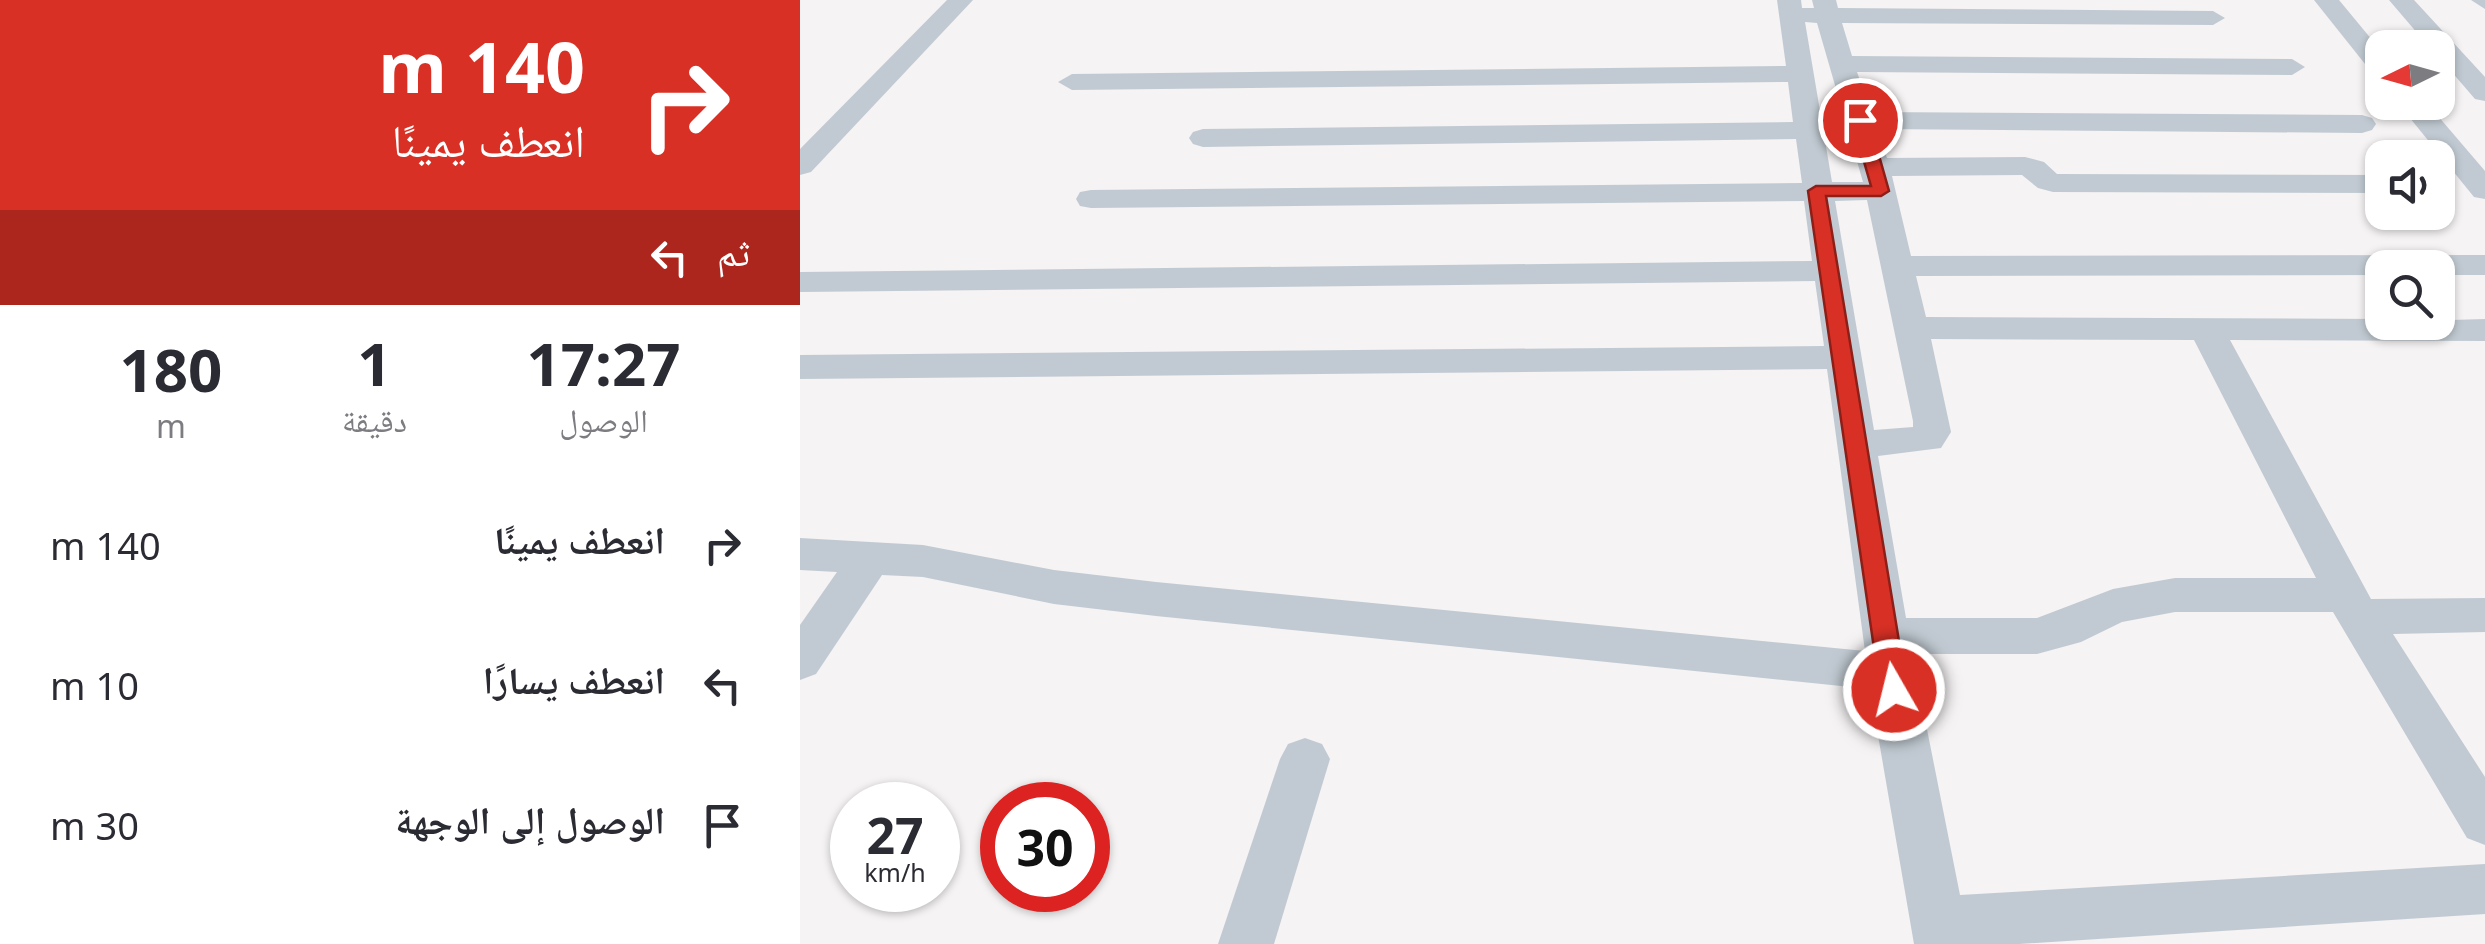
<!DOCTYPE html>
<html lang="ar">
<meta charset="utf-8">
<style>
:root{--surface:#fff;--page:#f2f2f3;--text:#2b2b33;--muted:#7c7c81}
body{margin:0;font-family:"Noto Sans","Noto Naskh Arabic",sans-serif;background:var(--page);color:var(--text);direction:rtl;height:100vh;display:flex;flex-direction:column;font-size:38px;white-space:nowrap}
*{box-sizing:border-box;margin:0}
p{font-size:32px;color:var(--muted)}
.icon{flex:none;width:55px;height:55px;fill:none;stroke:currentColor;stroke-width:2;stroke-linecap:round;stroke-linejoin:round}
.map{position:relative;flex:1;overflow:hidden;direction:ltr}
.side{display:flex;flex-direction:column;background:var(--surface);width:800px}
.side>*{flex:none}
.top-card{background:#d93025;color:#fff;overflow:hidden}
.needle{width:65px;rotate:265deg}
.controls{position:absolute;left:1565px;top:30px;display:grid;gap:20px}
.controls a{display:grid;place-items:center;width:90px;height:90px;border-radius:20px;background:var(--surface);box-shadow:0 2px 8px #0004;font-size:50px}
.speed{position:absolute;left:30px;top:782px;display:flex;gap:20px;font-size:50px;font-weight:700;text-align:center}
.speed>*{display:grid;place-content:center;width:130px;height:130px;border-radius:50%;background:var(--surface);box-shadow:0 2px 8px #0004;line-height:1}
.speed small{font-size:25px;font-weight:400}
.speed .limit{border:15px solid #d22;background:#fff;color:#111}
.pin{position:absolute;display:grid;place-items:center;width:85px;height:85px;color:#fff;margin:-42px;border:5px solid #fff;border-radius:50%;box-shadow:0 2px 10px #0007}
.me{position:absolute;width:110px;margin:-55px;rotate:352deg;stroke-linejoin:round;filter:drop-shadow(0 0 8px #0008)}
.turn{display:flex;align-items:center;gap:35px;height:210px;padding:0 50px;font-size:45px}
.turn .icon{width:130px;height:130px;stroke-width:2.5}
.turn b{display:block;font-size:70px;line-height:85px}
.then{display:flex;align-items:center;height:95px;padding:0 50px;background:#0003;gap:20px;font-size:38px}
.eta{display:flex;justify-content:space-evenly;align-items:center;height:170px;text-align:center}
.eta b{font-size:60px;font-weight:700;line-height:70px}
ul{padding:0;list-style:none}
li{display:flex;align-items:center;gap:30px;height:140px;padding:0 50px}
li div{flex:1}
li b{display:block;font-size:38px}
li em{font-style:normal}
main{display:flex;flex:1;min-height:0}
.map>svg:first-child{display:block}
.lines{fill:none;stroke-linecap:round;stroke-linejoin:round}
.minor{fill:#c1cad2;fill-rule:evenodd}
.route{fill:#d93025;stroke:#8d1f18;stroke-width:2.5}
</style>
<main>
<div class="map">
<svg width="1685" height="944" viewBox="0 0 1685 944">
<rect width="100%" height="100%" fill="#f5f3f3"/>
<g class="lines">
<g class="minor">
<path d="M147 0H173L11 172 0 175V149Z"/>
<path d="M977 0H1001L1002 8H1014L1012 0H1036L1038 8 1413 11 1425 18 1413 25 1042 23 1052 56 1492 59 1505 67 1492 75 1057 72 1071 112 1562 115 1572 118 1576 124 1572 130 1562 133 1077 129 1087 158 1225 157 1244 162 1257 174 1582 175V193L1253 192 1238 188 1222 175 1092 176 1111 256 1685 255V275H1638V268H1582V275L1116 276 1126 317 1582 319V322L1685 319V341L1430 340 1571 599 1685 598V632L1593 634 1685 777V845L1667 838 1533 612H1375L1322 622 1281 642 1237 654H1112L1160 895 1685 864V914L1219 944H1114L1070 689 356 616 254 604 123 577 82 575 16 674 0 680V625L37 572 0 570V538L123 545 254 570 356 582 1065 651 1027 369 0 379V355L1024 346 1015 281 0 292V272L1012 261 1004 201 291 208 280 206 276 199 280 192 291 190 1002 183 996 139 403 147 393 144 389 138 393 132 403 129 993 122 988 82 272 90 258 82 272 74 986 66ZM1005 22 1017 23 1063 182H1032ZM1067 200 1113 421V427L1074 430 1035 201ZM1131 339 1394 340 1516 578H1375L1313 589 1237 618H1106L1078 456 1141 448 1151 432Z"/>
<path d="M1514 0H1539L1582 52V76L1573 74Z"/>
<path d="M1589 0H1614L1685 77V101L1675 99 1638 56V48H1630Z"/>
<path d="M1671 0H1685V9Z"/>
<path d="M1597 102H1626L1685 171V199L1674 197Z"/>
<path d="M505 738 522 744 530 759 474 944H418L480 759 488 744Z"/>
</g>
</g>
<path class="route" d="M1060 115 1069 120 1089 191 1081 196H1026L1107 690 1103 697 1094 700 1084 697 1080 690 1008 191 1016 186H1071L1052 120Z"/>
</svg>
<div class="controls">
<a><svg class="needle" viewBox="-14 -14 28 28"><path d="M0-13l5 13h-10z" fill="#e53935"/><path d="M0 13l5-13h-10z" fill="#7c7c81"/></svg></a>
<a><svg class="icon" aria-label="sound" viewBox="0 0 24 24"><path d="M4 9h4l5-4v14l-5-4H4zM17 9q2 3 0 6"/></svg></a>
<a><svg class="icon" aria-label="search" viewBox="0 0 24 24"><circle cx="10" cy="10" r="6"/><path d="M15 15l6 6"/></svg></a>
</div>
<div class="speed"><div>27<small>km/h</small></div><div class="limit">30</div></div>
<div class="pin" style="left:1060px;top:120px;background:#d93025"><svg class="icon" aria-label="arrive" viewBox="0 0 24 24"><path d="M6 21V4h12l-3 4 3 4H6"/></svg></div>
<svg class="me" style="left:1094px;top:690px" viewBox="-20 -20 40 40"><circle r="17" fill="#d93025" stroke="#fff" stroke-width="3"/><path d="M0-11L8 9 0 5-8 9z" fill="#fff"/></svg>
</div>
<section class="side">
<div class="top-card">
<div class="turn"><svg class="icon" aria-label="right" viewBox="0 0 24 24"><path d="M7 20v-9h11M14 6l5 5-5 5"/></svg><div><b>140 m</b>انعطف يمينًا</div></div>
<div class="then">ثم<svg class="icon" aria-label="left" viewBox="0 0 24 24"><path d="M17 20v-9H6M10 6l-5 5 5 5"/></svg></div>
</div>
<div class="eta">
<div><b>17:27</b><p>الوصول</p></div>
<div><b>1</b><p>دقيقة</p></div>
<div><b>180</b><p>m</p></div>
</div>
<ul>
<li><svg class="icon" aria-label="right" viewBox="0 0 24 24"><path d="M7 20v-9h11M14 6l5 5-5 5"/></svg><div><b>انعطف يمينًا</b></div><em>140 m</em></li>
<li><svg class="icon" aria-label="left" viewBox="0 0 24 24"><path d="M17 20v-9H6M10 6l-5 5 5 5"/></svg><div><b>انعطف يسارًا</b></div><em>10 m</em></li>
<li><svg class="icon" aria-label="arrive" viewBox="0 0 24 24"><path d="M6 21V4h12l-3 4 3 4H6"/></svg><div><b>الوصول إلى الوجهة</b></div><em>30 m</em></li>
</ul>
</section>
</main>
